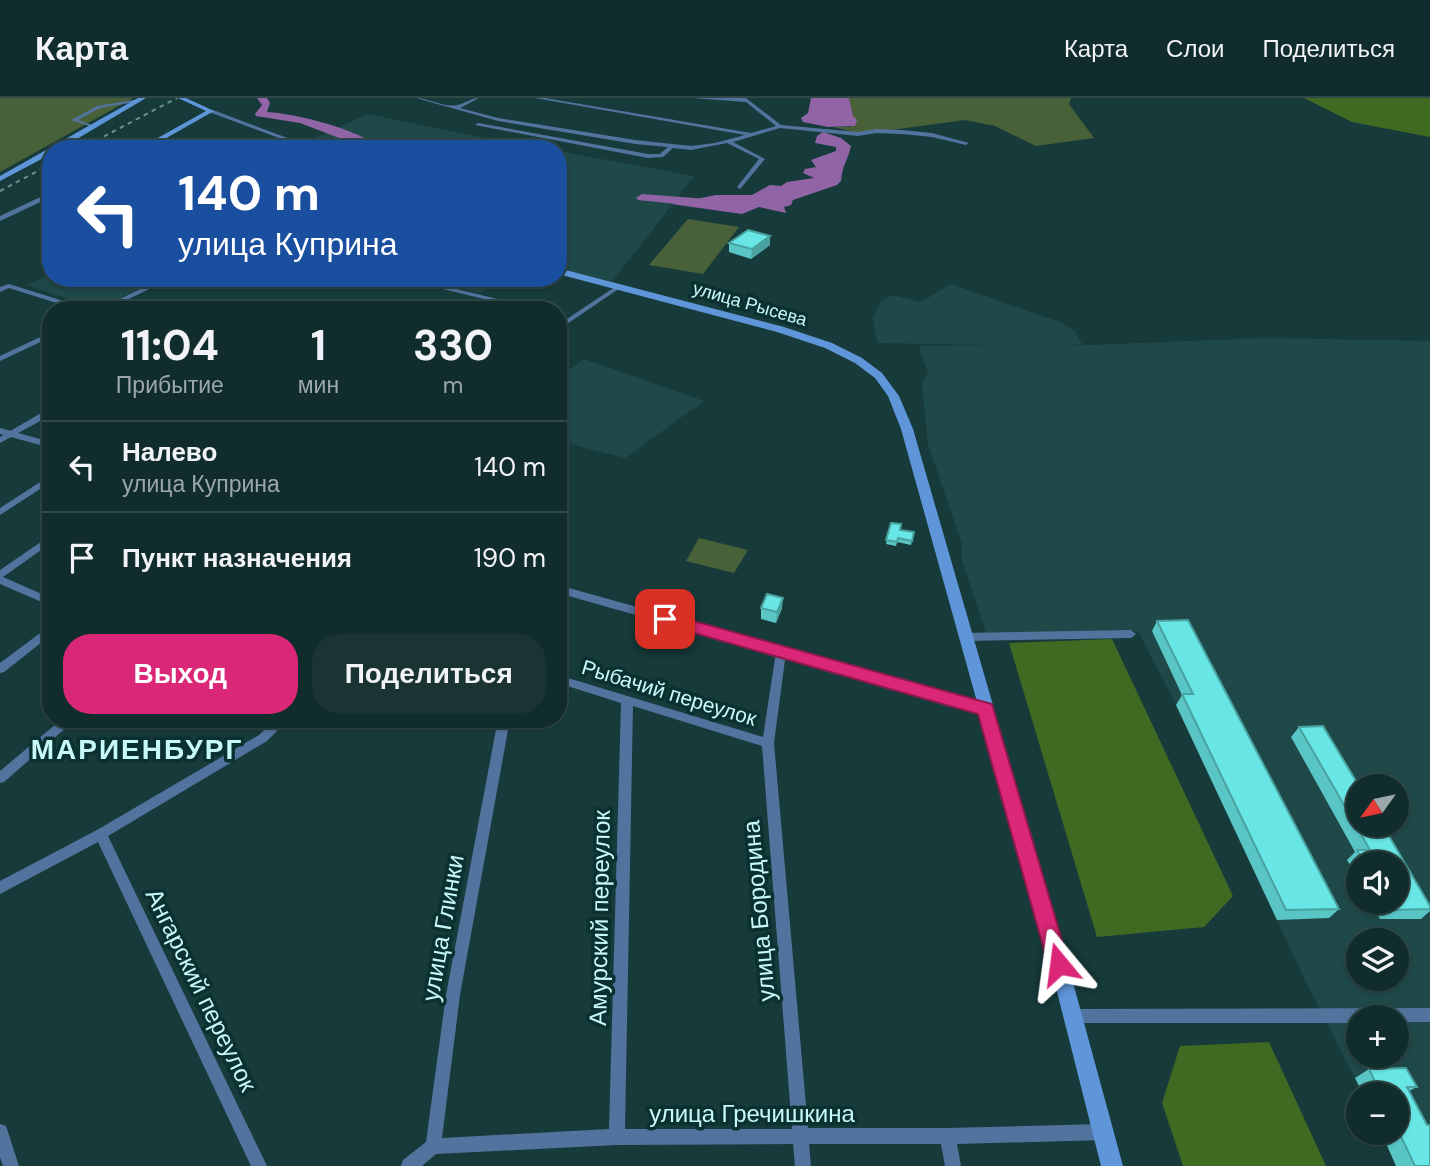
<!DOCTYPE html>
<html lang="ru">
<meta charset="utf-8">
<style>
:root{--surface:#112c2c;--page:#1a3434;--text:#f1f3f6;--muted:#9ca7a9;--line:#304848;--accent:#db2777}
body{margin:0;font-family:"DM Sans",sans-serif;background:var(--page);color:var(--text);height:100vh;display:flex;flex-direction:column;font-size:26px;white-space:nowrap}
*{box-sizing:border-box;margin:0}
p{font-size:23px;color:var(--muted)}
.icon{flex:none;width:38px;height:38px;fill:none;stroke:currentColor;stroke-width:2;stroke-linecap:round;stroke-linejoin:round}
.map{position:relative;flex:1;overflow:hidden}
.details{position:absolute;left:42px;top:203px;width:525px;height:427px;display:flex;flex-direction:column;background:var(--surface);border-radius:28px;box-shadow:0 2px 5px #0004,0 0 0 2px var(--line)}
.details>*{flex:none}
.guide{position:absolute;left:42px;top:42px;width:525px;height:147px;border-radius:28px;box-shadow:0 2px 5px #0004,0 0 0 2px var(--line);background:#1a4fa0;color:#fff;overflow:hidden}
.needle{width:46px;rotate:237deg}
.fabs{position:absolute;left:1346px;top:676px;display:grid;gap:14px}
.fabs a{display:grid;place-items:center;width:63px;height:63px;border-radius:50%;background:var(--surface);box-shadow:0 2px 5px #0004,0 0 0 2px var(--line);font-size:35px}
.pin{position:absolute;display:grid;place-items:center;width:60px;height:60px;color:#fff;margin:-30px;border-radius:14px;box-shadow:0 4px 10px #0006}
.me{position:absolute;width:77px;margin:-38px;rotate:344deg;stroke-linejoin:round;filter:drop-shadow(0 0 5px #0008)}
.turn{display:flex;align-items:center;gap:24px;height:147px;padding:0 21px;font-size:32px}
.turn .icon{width:91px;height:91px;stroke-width:2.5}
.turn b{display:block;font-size:49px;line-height:60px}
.eta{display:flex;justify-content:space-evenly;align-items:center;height:119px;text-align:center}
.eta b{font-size:42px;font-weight:700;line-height:49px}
.primary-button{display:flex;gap:14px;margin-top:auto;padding:14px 21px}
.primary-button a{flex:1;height:80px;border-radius:28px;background:var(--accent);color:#fff;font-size:28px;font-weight:700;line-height:80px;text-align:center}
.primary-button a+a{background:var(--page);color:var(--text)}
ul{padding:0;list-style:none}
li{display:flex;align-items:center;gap:21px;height:91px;padding:0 21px;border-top:2px solid var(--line)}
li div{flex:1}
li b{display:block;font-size:26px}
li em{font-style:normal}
header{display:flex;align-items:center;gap:42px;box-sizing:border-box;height:98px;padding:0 35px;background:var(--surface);border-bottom:2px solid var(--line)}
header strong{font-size:33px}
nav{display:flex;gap:38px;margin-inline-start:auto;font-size:24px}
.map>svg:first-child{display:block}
.built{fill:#1f4848;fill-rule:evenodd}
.green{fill:#486139}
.forest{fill:#406a22}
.water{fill:#9164a6}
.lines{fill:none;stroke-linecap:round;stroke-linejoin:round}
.river{fill:#9164a6;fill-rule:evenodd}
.minor{fill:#52739e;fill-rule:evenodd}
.tertiary{fill:#52739e;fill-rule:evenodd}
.secondary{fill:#5f96d9;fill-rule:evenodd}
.rail{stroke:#699393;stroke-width:2;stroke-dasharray:4.5 4.5;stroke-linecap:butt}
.wall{fill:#59c6c5}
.shaded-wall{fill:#49a1a0}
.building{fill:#68e6e5;stroke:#49a1a0;stroke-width:2}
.route{fill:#db2777;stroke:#8e194d;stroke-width:2}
.labels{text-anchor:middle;stroke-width:7;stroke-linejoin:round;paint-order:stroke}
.far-street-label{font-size:18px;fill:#c7f9f8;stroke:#0b3030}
.street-label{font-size:21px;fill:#c7f9f8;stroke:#0b3030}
.near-street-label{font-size:24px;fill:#c7f9f8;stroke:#0b3030}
.district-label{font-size:28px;font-weight:bold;letter-spacing:2px;fill:#c7f9f8;stroke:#0b3030}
</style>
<header>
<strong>Карта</strong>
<nav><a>Карта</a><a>Слои</a><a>Поделиться</a></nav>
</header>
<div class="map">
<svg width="1430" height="1068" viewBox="0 0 1430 1068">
<rect width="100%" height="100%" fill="#173b3b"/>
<g class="built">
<path d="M368 16 475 38 545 51H323L306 44Z"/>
<path d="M558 53 694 78 612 184 558 170Z"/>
<path d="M51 176V180H162L97 211 27 187Z"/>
<path d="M425 180H495L498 181 480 195 423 182Z"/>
<path d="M951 186 1062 225 1074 232 1082 246 1064 248 1264 240 1430 243V1068L1396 1034V996H1363L1304 880 1176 607 1138 533 986 535 962 462V446L928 346 922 285 928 276 919 248 991 247 877 245 873 219 882 202 893 197 921 204ZM1358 688H1396V726H1358ZM1358 765H1396V803H1358ZM1358 842H1396V880H1358ZM1358 919H1396V957H1358Z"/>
<path d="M584 261 704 303 625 360 558 343V280Z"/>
</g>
<g class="green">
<path d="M0 0H133L0 74Z"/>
<path d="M849 0H1071L1069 6 1094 40 1036 48 995 28 965 22 862 36 833 29H851L853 18Z"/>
<path d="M688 121 739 129 703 176 649 167Z"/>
<path d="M699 440 748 452 734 475 686 463Z"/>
</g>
<g class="forest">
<path d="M1304 0H1430V39L1352 24Z"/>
<path d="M1112 541 1233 798 1204 829 1097 839 1009 545Z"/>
<path d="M1269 944 1326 1068H1183L1162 1005 1180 948Z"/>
</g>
<g class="water">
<path d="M811 0H849L853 18 857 22 855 28 828 29 803 24 801 20 808 15Z"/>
<path d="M823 34 841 40 851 48C848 62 842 67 841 83L837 87 793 102 791 107 784 109 786 115 759 109 742 116 671 106 716 97H752L770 87 781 88 787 84 814 80 803 75 805 71 816 69 811 62 836 53V49L815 45 817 38Z"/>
</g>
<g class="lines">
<g class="river">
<path d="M257 0H267L270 5 267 14C298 16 358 31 382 51H368L300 25 256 18 255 16 262 7Z"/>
<path d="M642 96 707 101 713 105 707 109 638 102 636 100Z"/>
</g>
<g class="minor">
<path d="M416 0C428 0 446 10 457 7 465 6 470 0 479 0L460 10 498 20 635 42 691 48 715 45 745 37 535 0H545L751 35 776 28 746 4 693 0H746L781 27 858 34 876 31 902 32 932 35 969 45 966 47 932 39 902 36 876 35 858 38 780 30 733 44 765 61 740 91 737 89 759 61 727 45 691 52 673 50 663 59 648 60 475 27 478 25 648 56H660L668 49 635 46 498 23Z"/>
<path d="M139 1 141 3 100 10 78 22 95 28V30L71 22 97 8Z"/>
<path d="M209 12H213L317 51H309L209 14Z"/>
<path d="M163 180H172L106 212H97Z"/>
<path d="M397 180H410L543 212H530Z"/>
<path d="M9 186 89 211 90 212H79L9 190 0 194V189Z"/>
<path d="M618 187 623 188 558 232V227Z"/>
<path d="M51 234V239L0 263V258Z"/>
<path d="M48 311H51V317L0 345V339Z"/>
<path d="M51 377V384L0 417V410Z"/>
<path d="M51 437V445L3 479 51 500V508L0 486V472Z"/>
<path d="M567 489 572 493 562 506 558 507V496L563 491Z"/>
<path d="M51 527V537L4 574 0 575V565Z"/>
<path d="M1131 532 1136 536 1131 540 964 543 959 539 964 535Z"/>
<path d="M781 550 785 551 786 554 774 645 808 1030H948L1103 1026 1109 1028 1111 1034 1109 1040 1103 1042 957 1046 961 1068H945L941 1046H809L811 1068H795L793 1046 617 1047 436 1056 422 1068H401L403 1062 426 1044 446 897 498 621H510L460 897 442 1040 609 1031 621 605 558 585V577L763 639 776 554 777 551ZM633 608 762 648 792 1031H625Z"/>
<path d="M62 621H76L4 684 0 685V673Z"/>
<path d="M275 621H289L267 643 108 738 267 1068H251L98 744 0 796V783L97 732 259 637Z"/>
<path d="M1430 910V924H1396V919H1358V925H1073L1068 923 1066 918 1068 913 1073 911Z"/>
<path d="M0 1026 6 1028 19 1068H3L0 1059Z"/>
</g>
<g class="tertiary">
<path d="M51 94V99L0 123V118Z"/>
<path d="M0 330 51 344V350L0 336Z"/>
<path d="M558 487 986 606 991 607 993 611 991 615 986 616 558 495Z"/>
</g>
<g class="secondary">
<path d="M138 0H146L60 51H51V56L0 83V78Z"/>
<path d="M178 0H186L214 13 147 51H138L206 13Z"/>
<path d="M558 170 784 229 832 245 862 260 882 275 899 298 913 331 1068 866 1123 1068H1101L1050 866 901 331 888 298 875 280 855 265 825 250 777 234 558 176Z"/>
</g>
<g class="rail">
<path d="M80 51 177 0"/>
<path d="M0 93 51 66"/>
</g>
</g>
<g class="wall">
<path d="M729 145 770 147 751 161 729 154Z"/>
<path d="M891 425 900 432 914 434 911 447 897 444 896 448 886 446Z"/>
<path d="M761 510H782L776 525 761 521Z"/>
<path d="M1157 523 1339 811 1329 820 1277 822 1176 607 1182 597 1152 533Z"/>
<path d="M1299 629 1430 808V813L1421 821H1380L1370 803H1396V765H1358V781L1347 762 1355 754 1291 639Z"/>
<path d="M1369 971 1417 989 1409 993 1427 1027 1430 1068H1396L1381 1034H1396V996H1363L1355 980Z"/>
</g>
<g class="shaded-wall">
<path d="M770 138V147L751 161 752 151Z"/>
<path d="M783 500 782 510 776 525 777 514Z"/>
</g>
<g class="building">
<path d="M748 132 770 138 752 151 729 145Z"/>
<path d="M891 425 901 426 900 432 914 434 912 443 898 440 897 444 886 442Z"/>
<path d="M767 496 783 500 777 514 761 510Z"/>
<path d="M1188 522 1339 811 1286 812 1182 596H1193L1157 523Z"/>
<path d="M1323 628 1359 688 1358 726H1382L1430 808V811L1391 812 1386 803H1396V765H1364L1357 752H1370L1299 629Z"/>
<path d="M1406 970 1417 989H1407L1427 1027H1430V1068H1415L1396 1028V996H1381L1369 971Z"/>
</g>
<path class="route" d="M665 515 992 606 1069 866 1066 873 1059 876 1051 873 1048 866 978 616 659 525 657 521Z"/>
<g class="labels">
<g class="far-street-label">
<text transform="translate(750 206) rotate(16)" y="6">улица Рысева</text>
</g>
<g class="street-label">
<text transform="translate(669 595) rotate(17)" y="7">Рыбачий переулок</text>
</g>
<g class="near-street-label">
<text transform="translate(759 813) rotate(-95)" y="8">улица Бородина</text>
<text transform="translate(600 820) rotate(-89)" y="8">Амурский переулок</text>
<text transform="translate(443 830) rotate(-80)" y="8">улица Глинки</text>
<text transform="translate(201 892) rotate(64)" y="8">Ангарский переулок</text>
<text x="752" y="1024">улица Гречишкина</text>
</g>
<g class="district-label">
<text x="137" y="661">МАРИЕНБУРГ</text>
</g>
</g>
</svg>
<div class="fabs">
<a><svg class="needle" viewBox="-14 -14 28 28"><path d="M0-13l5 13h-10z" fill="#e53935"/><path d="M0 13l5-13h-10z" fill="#9ca7a9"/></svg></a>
<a><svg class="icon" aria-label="sound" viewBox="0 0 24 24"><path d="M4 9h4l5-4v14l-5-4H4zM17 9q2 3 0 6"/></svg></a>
<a><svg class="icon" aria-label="layers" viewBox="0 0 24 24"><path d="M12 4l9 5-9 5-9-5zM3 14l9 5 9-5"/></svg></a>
<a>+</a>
<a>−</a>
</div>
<div class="pin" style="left:665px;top:521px;background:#d93025"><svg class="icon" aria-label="arrive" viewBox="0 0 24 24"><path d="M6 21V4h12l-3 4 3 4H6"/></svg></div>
<svg class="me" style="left:1059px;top:866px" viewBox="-20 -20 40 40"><path d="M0-17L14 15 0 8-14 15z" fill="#db2777" stroke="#fff" stroke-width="4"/></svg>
<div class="guide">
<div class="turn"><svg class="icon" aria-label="left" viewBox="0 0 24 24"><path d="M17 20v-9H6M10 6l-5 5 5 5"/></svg><div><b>140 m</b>улица Куприна</div></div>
</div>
<section class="details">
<div class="eta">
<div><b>11:04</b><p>Прибытие</p></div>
<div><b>1</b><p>мин</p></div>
<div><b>330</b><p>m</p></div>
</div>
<ul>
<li><svg class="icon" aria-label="left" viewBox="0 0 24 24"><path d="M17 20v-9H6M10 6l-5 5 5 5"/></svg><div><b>Налево</b><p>улица Куприна</p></div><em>140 m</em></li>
<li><svg class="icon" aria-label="arrive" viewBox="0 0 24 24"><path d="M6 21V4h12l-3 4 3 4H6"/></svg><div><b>Пункт назначения</b></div><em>190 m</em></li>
</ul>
<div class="primary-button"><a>Выход</a><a>Поделиться</a></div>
</section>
</div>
